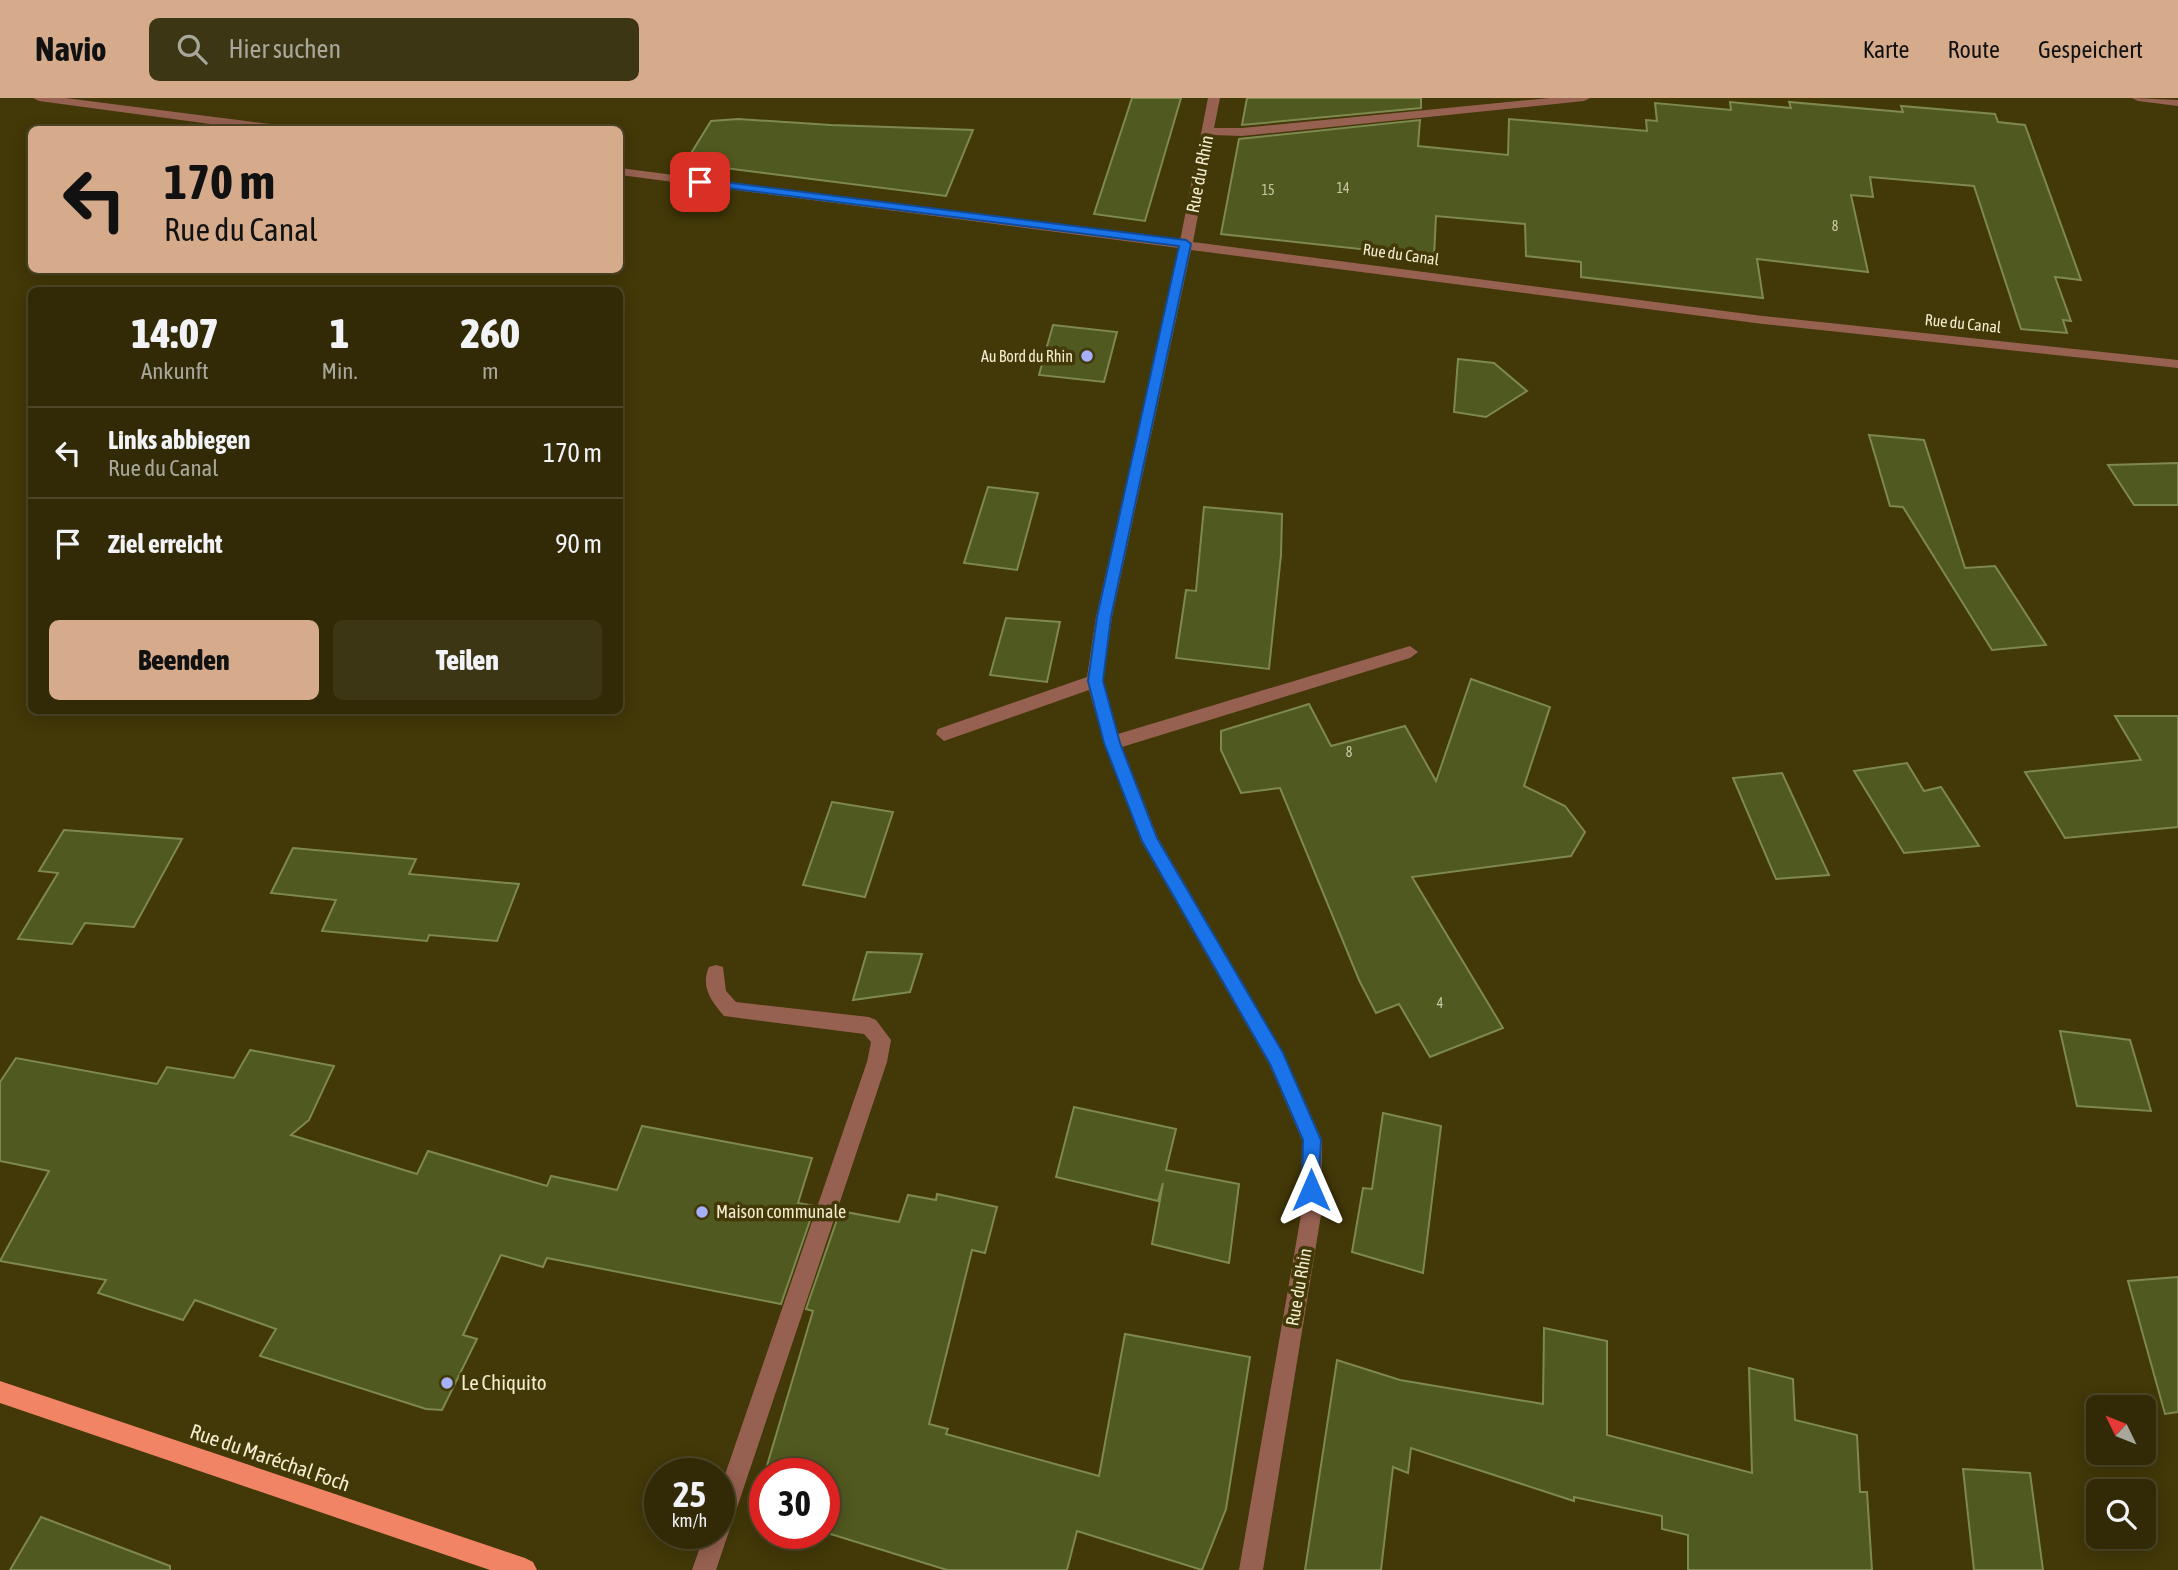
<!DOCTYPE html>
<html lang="de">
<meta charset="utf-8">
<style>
:root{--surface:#322a06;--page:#3d3614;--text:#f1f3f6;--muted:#a8a79b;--line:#4d4628;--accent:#d6ab8b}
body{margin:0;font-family:"Asap Condensed",sans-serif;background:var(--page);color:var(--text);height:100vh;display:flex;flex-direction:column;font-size:26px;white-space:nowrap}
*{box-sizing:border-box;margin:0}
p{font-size:23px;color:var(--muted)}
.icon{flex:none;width:38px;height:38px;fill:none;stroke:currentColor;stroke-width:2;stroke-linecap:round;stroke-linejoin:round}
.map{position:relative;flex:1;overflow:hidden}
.sheet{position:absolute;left:28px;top:189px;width:595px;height:427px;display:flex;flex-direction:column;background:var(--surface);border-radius:10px;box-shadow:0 4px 18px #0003,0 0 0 2px var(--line)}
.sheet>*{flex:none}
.hud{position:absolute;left:28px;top:28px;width:595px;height:147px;border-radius:10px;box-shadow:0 4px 18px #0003,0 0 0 2px var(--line);background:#d6ab8b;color:#111;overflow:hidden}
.needle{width:46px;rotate:313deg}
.controls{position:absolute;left:2086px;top:1297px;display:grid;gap:14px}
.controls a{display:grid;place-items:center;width:70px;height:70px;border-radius:10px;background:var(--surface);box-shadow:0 4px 18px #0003,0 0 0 2px var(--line);font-size:35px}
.speed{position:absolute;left:644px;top:1360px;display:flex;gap:14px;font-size:35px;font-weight:700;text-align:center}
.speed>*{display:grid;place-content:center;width:91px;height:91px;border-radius:50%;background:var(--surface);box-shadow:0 4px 18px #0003,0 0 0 2px var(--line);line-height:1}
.speed small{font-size:18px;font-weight:400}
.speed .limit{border:10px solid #d22;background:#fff;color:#111}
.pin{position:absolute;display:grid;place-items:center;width:60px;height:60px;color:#fff;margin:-30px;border-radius:14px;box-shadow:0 4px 10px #0006}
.me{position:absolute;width:77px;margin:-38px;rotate:0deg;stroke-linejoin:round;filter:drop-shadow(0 0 5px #0008)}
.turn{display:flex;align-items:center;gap:24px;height:147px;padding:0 21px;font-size:32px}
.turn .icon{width:91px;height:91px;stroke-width:2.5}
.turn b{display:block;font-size:49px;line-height:60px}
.eta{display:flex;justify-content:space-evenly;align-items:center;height:119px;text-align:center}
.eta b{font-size:42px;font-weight:800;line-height:49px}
.button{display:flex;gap:14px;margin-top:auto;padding:14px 21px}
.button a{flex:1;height:80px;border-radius:10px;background:var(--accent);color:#111;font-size:28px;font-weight:800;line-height:80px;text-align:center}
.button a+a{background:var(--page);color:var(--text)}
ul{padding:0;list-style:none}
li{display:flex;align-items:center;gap:21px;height:91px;padding:0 21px;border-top:2px solid var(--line)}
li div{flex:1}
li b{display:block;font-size:26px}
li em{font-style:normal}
header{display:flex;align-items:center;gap:42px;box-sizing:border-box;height:98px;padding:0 35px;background:var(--accent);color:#111}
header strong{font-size:33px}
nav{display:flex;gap:38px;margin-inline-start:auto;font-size:24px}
.search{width:490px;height:63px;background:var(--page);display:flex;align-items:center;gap:18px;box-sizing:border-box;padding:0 24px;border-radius:10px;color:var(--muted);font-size:26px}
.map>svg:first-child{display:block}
.building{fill:#50591f;stroke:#7e894f;stroke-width:2}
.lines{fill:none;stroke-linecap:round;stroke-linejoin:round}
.minor{fill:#966151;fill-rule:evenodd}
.major{fill:#f18464;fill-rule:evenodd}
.route{fill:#1a73e8;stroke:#114b97;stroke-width:2}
.poi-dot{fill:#a6b1fc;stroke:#423808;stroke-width:2.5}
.labels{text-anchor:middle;stroke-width:7;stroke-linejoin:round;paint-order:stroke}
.number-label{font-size:14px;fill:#cac7a2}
.far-street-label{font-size:16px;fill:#f3ecce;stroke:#423808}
.far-poi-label{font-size:16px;fill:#f3ecce;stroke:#423808;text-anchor:end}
.street-label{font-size:18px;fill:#f3ecce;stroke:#423808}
.poi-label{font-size:18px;fill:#f3ecce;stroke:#423808;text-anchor:start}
.near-poi-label{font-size:21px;fill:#f3ecce;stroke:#423808;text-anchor:start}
.near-street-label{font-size:21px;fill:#f3ecce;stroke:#423808}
</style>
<header>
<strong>Navio</strong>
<div class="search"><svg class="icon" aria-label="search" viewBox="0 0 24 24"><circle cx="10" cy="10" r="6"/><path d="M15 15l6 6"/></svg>Hier suchen</div>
<nav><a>Karte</a><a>Route</a><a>Gespeichert</a></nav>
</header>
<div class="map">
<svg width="2178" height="1472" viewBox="0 0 2178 1472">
<rect width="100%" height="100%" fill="#423808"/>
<g class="building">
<path d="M1132 0H1181L1145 123 1094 116Z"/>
<path d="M1247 0H1421V10L1242 27Z"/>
<path d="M1730 4 1791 10 1789 4 1903 14 1901 8 1995 16 1998 24 2025 27 2081 182 2055 179 2071 223 2063 222 2067 235 2021 231 1974 88 1870 79 1873 99 1851 97 1868 174 1757 161 1763 200 1581 179V164L1526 158 1525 126 1436 118 1434 159 1221 136 1239 41 1420 22 1418 48 1508 57 1509 21 1647 33 1646 22 1657 23 1655 5 1731 12Z"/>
<path d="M738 21 831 27 973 32 946 98 685 65 711 23Z"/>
<path d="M1053 227 1117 234 1104 284 1039 277Z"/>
<path d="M1458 261 1494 265 1527 293 1486 319 1454 314Z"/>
<path d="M1869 337 1924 342 1965 470 1995 468 2046 547 1992 552 1903 409 1890 408Z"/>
<path d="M2178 365V407H2134L2108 367Z"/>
<path d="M988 389 1038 395 1017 472 964 465Z"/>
<path d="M1204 409 1282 416 1281 457 1269 571 1176 560 1186 492 1196 493Z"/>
<path d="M1006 520 1060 524 1047 584 990 577Z"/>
<path d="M1471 581 1550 609 1524 688 1565 708 1585 734 1571 758 1412 779 1503 930 1430 959 1399 906 1376 915 1359 882 1280 690 1241 695 1221 652V633L1309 606 1331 648 1405 628 1436 683Z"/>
<path d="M2115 618H2178V729L2065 740 2025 674 2141 662Z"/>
<path d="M1907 665 1924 693 1941 689 1979 748 1904 755 1854 673Z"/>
<path d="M1782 675 1829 777 1776 781 1733 680Z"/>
<path d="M832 704 893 714 865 799 803 787Z"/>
<path d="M64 732 182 741 134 829 85 825 72 846 18 841 58 775 39 773Z"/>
<path d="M293 750 416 761 409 776 519 786 497 843 429 837 427 843 322 833 336 802 271 795Z"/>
<path d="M867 854 922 856 910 894 853 902Z"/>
<path d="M2060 933 2130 942 2151 1013 2077 1008Z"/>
<path d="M250 952 334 968 309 1022 291 1037 417 1076 428 1053 547 1088 551 1078 617 1092 642 1028 812 1060 798 1105 815 1108 781 1206 547 1160 543 1169 501 1157 463 1237 477 1241 442 1312 426 1311 260 1258 276 1231 195 1202 183 1222 98 1195 106 1182 0 1163 49 1073 0 1063V984L16 960 157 986 167 969 234 980Z"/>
<path d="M1074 1009 1176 1031 1166 1072 1239 1086 1229 1165 1152 1146 1163 1085 1158 1103 1056 1079Z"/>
<path d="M1383 1015 1441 1028 1423 1175 1352 1154 1363 1090 1372 1091Z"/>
<path d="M937 1096 997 1109 985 1155 972 1152 929 1326 948 1331 946 1336 1099 1378 1125 1236 1250 1259 1226 1411 1202 1472 1077 1433 1067 1472H947L824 1434V1376H765V1415L754 1411 813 1213 806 1211 840 1113 899 1124 908 1097 936 1102Z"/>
<path d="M2178 1179V1314L2165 1316 2128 1183Z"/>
<path d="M1544 1230 1607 1243V1337L1752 1375 1749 1270 1793 1281 1795 1322 1857 1337 1860 1394H1867L1872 1472H1688V1437L1662 1431V1418L1574 1399V1403L1411 1350 1408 1375 1393 1369 1381 1472H1305L1337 1262 1400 1282 1543 1306Z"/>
<path d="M1963 1371 2030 1375 2043 1472H1974Z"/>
<path d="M41 1419 170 1468V1472H10Z"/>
</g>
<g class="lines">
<g class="minor">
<path d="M33 0H65L286 28 291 32H255L39 3Z"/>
<path d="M1208 0H1220L1214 30H1242L1550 0H1590L1584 3 1242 38 1213 37 1193 144 1763 218 2178 262V270L1763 226 1191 152 1112 519 1103 583 1118 636 1410 548 1418 554 1410 560 1122 649 1158 740 1283 954 1322 1042 1321 1117 1263 1472H1239L1301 1117 1302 1042 1269 966 1141 743 1104 645 1089 592 944 643 936 636 938 631 1087 579 1096 519 1179 150 620 77V70L1180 143Z"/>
<path d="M2132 0 2178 2V8L2138 3Z"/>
<path d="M716 867 723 869 726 893 736 904 869 919 876 922 891 942 887 964 716 1472H692L705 1435H719V1394L867 964 871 944 864 936 724 918C712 904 700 889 709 869Z"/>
</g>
<path class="major" d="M0 1283 525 1460 533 1464 537 1472H490L0 1305Z"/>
</g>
<path class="route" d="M700 81 1186 142 1191 146 1111 519 1103 583 1120 645 1157 740 1283 955 1321 1042 1318 1098 1311 1101 1305 1098 1302 1092 1303 1042 1270 966 1142 743 1104 645 1088 583 1097 519 1179 148 696 86 695 84Z"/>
<g class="poi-dot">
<circle cx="1087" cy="258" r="7"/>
<circle cx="702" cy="1114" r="7"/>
<circle cx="447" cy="1285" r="7"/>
</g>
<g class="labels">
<g class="number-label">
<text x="1343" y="95">14</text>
<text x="1268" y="97">15</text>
<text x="1835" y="133">8</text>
<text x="1349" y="659">8</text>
<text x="1440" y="910">4</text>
</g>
<g class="far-street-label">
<text transform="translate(1401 156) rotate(8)" y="6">Rue du Canal</text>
<text transform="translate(1963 225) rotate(6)" y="6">Rue du Canal</text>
</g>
<g class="far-poi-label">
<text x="1073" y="264">Au Bord du Rhin</text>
</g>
<g class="street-label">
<text transform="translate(1200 76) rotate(-79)" y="6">Rue du Rhin</text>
<text transform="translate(1299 1189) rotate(-80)" y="6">Rue du Rhin</text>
</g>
<g class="poi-label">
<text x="716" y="1120">Maison communale</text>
</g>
<g class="near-poi-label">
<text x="461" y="1292">Le Chiquito</text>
</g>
<g class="near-street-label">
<text transform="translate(270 1360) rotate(19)" y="7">Rue du Maréchal Foch</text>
</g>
</g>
</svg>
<div class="controls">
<a><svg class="needle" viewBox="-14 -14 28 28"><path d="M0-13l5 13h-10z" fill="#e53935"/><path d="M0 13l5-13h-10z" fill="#a8a79b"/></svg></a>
<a><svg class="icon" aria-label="search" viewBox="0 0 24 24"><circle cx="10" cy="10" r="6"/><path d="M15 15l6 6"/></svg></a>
</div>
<div class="speed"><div>25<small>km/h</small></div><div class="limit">30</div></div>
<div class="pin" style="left:700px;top:84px;background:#d93025"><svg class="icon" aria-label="arrive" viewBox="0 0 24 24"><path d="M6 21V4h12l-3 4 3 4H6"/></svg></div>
<svg class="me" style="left:1311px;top:1092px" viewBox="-20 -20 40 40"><path d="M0-17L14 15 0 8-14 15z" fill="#1a73e8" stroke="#fff" stroke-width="4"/></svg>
<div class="hud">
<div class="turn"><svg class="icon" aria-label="left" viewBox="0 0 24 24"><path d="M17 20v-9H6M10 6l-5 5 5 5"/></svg><div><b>170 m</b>Rue du Canal</div></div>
</div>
<section class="sheet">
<div class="eta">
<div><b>14:07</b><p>Ankunft</p></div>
<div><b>1</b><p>Min.</p></div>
<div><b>260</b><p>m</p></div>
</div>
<ul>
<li><svg class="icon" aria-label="left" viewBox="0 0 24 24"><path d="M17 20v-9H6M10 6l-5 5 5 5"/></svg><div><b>Links abbiegen</b><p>Rue du Canal</p></div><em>170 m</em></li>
<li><svg class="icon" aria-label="arrive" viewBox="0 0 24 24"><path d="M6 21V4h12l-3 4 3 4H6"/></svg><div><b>Ziel erreicht</b></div><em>90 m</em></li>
</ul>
<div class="button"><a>Beenden</a><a>Teilen</a></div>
</section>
</div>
